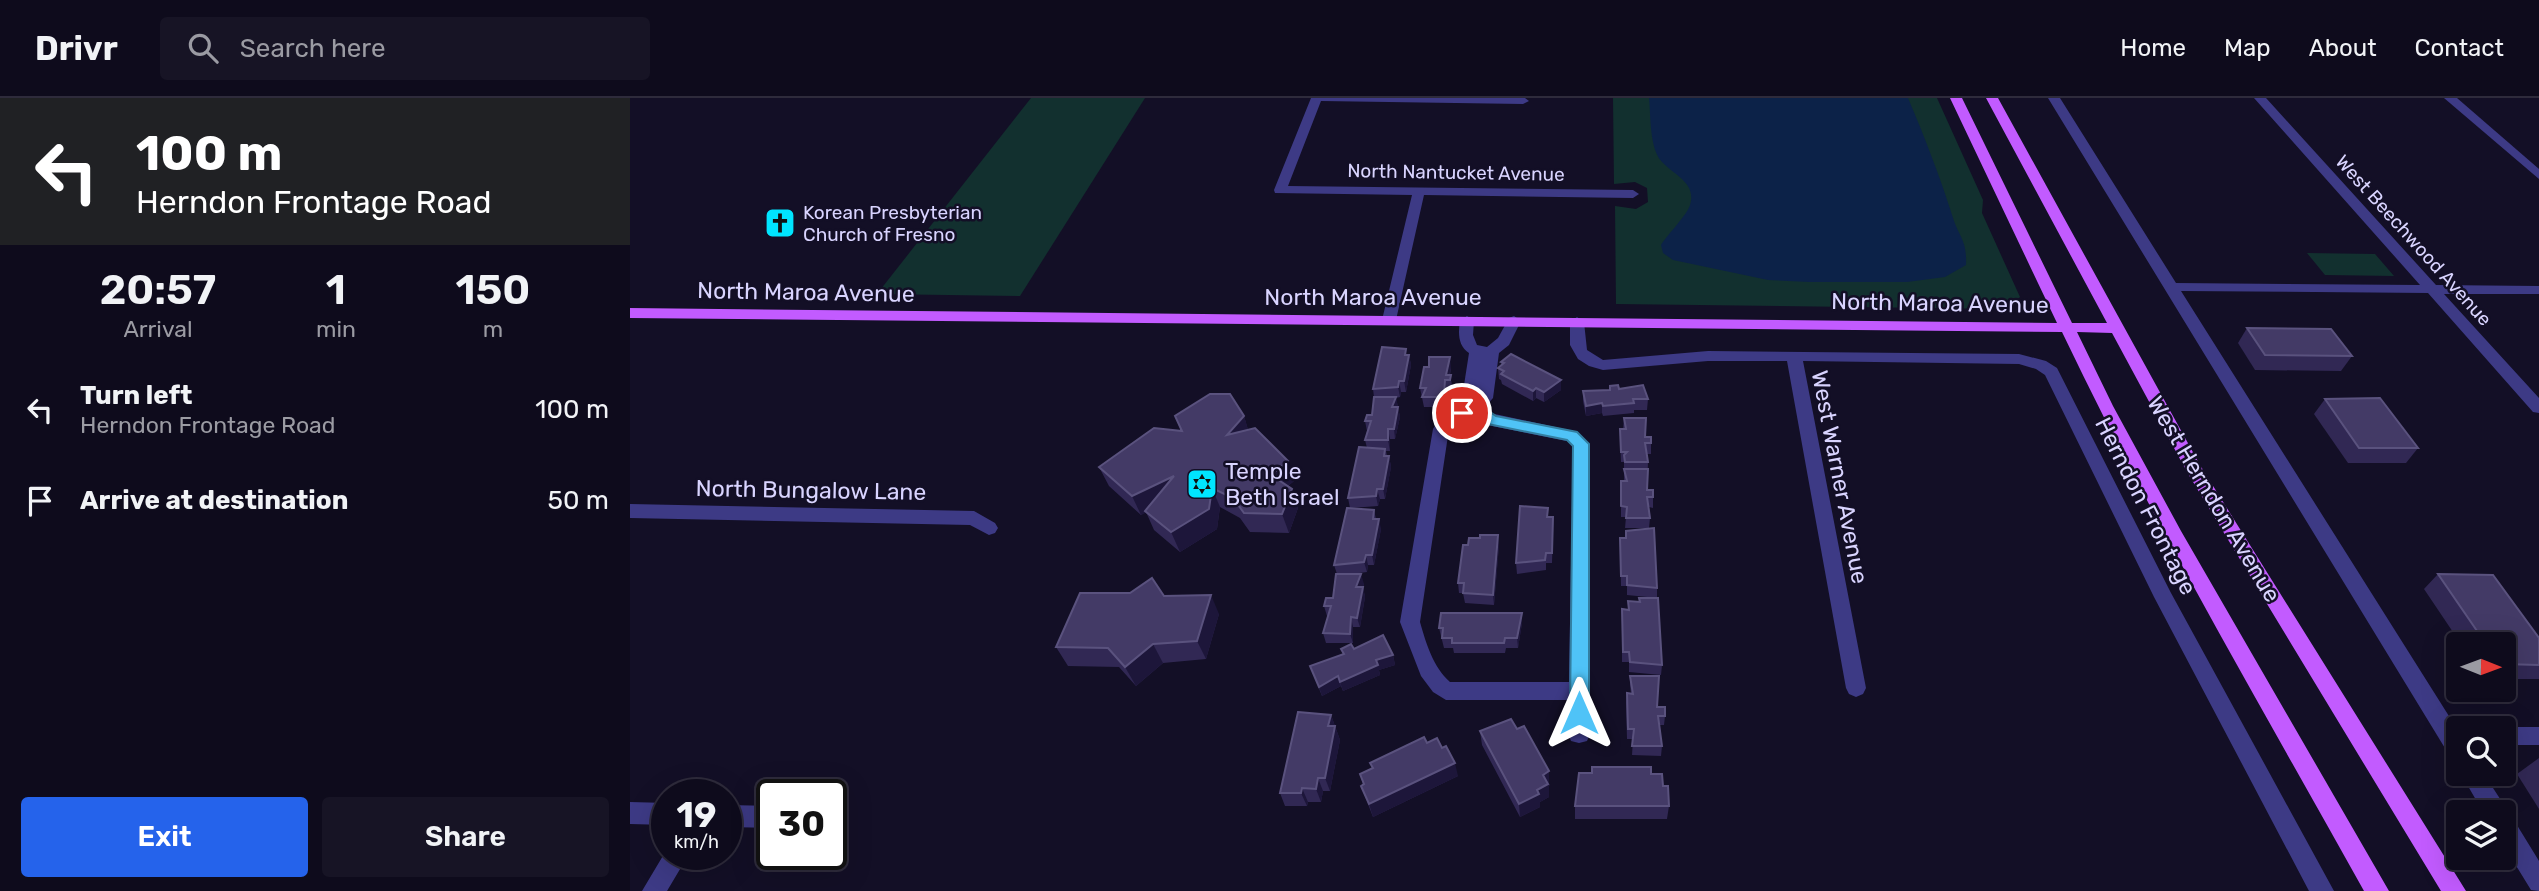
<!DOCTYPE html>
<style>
:root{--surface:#0e0b1c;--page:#171425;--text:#f1f3f6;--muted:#9b9ba3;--line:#2e2b3b;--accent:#2563eb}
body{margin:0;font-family:Rubik,sans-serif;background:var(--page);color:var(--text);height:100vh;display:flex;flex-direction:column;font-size:26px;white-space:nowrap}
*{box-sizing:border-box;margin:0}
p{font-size:23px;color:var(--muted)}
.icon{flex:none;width:38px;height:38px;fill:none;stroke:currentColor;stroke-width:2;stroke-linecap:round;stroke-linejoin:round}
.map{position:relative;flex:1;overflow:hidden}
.sheet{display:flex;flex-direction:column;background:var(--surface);width:630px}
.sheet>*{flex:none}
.top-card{background:#202124;color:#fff;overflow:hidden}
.needle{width:46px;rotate:91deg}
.buttons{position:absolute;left:1816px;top:534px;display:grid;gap:14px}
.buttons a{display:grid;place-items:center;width:70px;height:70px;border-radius:7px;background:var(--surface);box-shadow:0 7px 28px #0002,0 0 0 2px var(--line);font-size:35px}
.speed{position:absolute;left:21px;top:681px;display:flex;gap:14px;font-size:35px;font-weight:700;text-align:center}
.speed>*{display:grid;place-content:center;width:91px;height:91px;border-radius:50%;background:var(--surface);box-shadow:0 7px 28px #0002,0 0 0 2px var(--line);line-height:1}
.speed small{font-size:18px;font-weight:400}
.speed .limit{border:4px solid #111;border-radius:10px;background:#fff;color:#111}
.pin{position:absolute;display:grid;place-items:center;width:60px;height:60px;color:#fff;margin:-30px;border:4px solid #fff;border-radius:50%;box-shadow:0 2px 7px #0007}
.me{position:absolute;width:77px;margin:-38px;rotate:0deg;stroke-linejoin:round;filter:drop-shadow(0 0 5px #0008)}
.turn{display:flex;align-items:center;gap:24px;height:147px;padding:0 21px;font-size:32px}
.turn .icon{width:91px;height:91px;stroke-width:2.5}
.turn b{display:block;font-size:49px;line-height:60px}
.eta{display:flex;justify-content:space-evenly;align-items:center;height:119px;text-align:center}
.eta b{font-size:42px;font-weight:600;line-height:49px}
.button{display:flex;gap:14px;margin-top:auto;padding:14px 21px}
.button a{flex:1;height:80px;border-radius:7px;background:var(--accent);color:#fff;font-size:28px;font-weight:600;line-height:80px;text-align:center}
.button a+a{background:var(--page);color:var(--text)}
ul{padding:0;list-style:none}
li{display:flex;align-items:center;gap:21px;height:91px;padding:0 21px}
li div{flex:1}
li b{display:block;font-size:26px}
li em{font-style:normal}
header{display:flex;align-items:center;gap:42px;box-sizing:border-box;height:98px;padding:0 35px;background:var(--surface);border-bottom:2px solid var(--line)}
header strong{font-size:33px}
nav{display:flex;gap:38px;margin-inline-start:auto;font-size:24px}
.search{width:490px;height:63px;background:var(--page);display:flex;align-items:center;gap:18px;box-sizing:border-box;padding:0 24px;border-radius:7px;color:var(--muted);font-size:26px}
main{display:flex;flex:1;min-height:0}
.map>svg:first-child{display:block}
.green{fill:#12302f}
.water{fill:#0c2248}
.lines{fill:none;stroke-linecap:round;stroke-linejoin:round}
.minor{fill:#3d3a85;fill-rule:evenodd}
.major{fill:#c25bff;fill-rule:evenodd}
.wall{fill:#312854}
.shaded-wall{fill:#1d163a}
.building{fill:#433a66;stroke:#5a527e;stroke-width:2}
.route{fill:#4fc3f7;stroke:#337fa1;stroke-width:2}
.labels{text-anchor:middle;stroke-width:5;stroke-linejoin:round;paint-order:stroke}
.far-street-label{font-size:19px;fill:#d9d4ff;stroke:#130f26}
.far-poi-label{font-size:19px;fill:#d9d4ff;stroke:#130f26;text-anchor:start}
.street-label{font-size:23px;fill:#d9d4ff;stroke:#130f26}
.poi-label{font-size:23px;fill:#d9d4ff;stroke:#130f26;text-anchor:start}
</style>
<header>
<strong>Drivr</strong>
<div class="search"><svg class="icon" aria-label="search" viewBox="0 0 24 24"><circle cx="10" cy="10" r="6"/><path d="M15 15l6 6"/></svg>Search here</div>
<nav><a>Home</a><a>Map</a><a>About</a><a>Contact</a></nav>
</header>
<main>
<section class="sheet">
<div class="top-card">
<div class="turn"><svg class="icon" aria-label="left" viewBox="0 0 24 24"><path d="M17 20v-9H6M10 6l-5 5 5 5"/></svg><div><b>100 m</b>Herndon Frontage Road</div></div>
</div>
<div class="eta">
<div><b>20:57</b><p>Arrival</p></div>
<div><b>1</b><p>min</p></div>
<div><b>150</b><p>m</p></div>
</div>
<ul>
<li><svg class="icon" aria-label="left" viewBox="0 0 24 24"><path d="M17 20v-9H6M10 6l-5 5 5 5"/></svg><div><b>Turn left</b><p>Herndon Frontage Road</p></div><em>100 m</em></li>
<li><svg class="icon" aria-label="arrive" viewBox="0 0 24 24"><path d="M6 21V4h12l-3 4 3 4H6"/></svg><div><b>Arrive at destination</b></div><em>50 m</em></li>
</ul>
<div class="button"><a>Exit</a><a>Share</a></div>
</section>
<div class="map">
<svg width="1909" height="793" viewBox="0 0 1909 793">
<rect width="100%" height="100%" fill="#130f26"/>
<g class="green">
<path d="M401 0H515L390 198 247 196Z"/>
<path d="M983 0H1307L1353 102 1352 115 1390 199 1376 211 986 206 985 108 1006 111 1018 104 1017 90 1005 84 984 86Z"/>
<path d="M1677 155 1745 156 1764 178 1695 177Z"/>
</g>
<path class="water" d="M1019 0H1278C1295 40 1310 79 1323 120 1330 141 1337 142 1336 167L1315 179 1277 184H1179L1138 182 1043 162 1033 155 1031 147C1038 136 1057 117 1060 107 1067 85 1044 77 1032 64 1019 50 1021 18 1019 0Z"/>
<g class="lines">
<g class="minor">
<path d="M681 0H895L899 3 893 6 691 3 658 88 1003 92 1009 96 1003 100 794 97 766 222 759 227 754 225 752 222 782 97 645 95 644 92Z"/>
<path d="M1418 0H1430L1546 185 1790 187 1624 0H1636L1806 187 1909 188V196H1814L1909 300V315L1903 314 1798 195 1551 193 1829 634V663L1821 660Z"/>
<path d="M1814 0H1827L1909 71V81Z"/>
<path d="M837 218 844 223 843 237 847 247 857 249 868 240 879 220 884 218 891 223 879 247 869 255 863 300 855 309 860 315 948 334 959 346 960 636 957 643 949 645 941 643 938 636 939 602H816L803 594 791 578 770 524 803 331 812 316 834 308 832 300 839 255C828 248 828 235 830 223ZM843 316 848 323 857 327 937 343 943 348 939 584H820C803 569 796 545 790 524L819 331 824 324Z"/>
<path d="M947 219 954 224 957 252 973 262 1078 253 1389 256 1416 263 1427 270 1541 495 1704 793H1679L1524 499 1415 277 1406 271 1389 266 1173 263 1236 590 1233 596 1226 599 1219 596 1216 590 1157 263H1078L973 272 959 268 948 261 940 247V224Z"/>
<path d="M0 406 344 413 365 425 368 430 365 435 359 437 340 427 0 420Z"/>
<path d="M1874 629H1909V647H1874V630H1870Z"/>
<path d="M1831 676H1854L1874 707 1876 717 1882 719 1909 763V793L1901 792 1874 748V714H1853Z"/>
<path d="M0 704 37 705V727L0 726Z"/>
<path d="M96 707 142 708V730L96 729Z"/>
<path d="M37 751V756H59L37 793H12Z"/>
</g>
<path class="major" d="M1320 0H1332L1442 225H1477L1356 0H1368L1570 367 1836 793H1811L1557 374 1482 235 1447 234 1483 308 1551 433 1759 793H1734C1631 608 1523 425 1432 234L0 220V210L1427 225Z"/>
</g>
<g class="wall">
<path d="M1617 230 1722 258 1711 273 1625 272 1608 245Z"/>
<path d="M777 257H779L781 267 776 294H771L770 299 766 300 770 319 765 341H760V353H756L757 358H759L761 369 755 401H750L748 408 721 410 744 412 746 421 751 431 744 467H738L737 474 722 476 734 486 733 489 735 499 730 529H723V545H696L693 535 698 518H697L694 508 703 500 707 476 704 467 720 410 718 400 737 350 735 342 737 333 735 323 742 317 744 299 743 291Z"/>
<path d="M871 264 931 282V292L914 304 906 300 903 303 872 286 871 282 869 281 868 270 871 267Z"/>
<path d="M799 269 821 270 820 277 822 287V292H816V309H794L790 290Z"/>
<path d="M980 288 1018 301 1017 312H1004V315L973 318 972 315 956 318 953 303V293L980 292Z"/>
<path d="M1695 301 1788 350 1776 365H1718L1684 316Z"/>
<path d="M545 318H614L618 332 664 383 658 388 662 391 668 410 659 435 620 434 610 420 590 409 587 431 550 454 524 432 516 414 511 417 479 388 469 369 551 333Z"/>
<path d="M994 320 1021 345V356H1017L1018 364 1017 392 1023 399V410L1019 409 1020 420 1019 430H995L996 419H991V383H994V364H991L990 341V331H993Z"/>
<path d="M918 410V419L923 429 922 465H916V472L887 476 886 465Z"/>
<path d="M996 433 1027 490V500L997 497V488H991L990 440H996Z"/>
<path d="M869 447 864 507 835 505 833 495H829L828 485Z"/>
<path d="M1808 476 1909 540V581H1874V546H1831L1794 491Z"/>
<path d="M534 498 589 516 576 561 533 565 506 588 489 569 438 568 426 549Z"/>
<path d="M998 503 1032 567 1031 577 999 574V564H992V511L998 512Z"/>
<path d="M892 525 888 550H876L875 555H824L823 550H814L809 530Z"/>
<path d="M711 551 763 557 765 567 749 572 750 577 713 593 711 588 692 598 680 568 713 556Z"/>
<path d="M1000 578 1035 618 1034 627H1029L1032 648 1031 658 1002 657 1003 641H997L996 605 997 595 1001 596 1000 587Z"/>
<path d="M701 617 710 642 700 693H693L691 704H678L677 708H655L650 695Z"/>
<path d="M850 633 920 687 918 688 919 699 910 704V709L890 719 852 647Z"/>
<path d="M797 645 828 678 743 719 731 688 733 687 730 676 742 670 740 665Z"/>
<path d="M1909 660V711L1887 676Z"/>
<path d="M1021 676 1033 688 1039 708 1037 721H945V708Z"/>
</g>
<g class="shaded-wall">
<path d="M779 257 781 267 776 294 774 283Z"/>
<path d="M820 259 821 270 818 282 816 277Z"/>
<path d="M815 282 816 292V309L814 299Z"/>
<path d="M931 282V292L914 304V294Z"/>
<path d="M769 283 771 294 770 299 768 289Z"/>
<path d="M906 290V300L903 303V293Z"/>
<path d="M766 299 770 319 765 341 764 331 762 309Z"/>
<path d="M972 305V315L956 318V308Z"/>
<path d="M614 318 620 338 597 337Z"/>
<path d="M758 331 760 341V353L758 342Z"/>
<path d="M759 358 761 369 755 401 753 391Z"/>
<path d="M658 363 664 383 647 397 641 377Z"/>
<path d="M544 378 552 398 511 417 502 398Z"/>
<path d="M582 390 590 409 587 431 550 454 541 434Z"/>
<path d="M662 391 668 410 659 435 652 416Z"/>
<path d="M747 391 750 401 748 408 746 398Z"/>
<path d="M749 421 751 431 744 467 742 457Z"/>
<path d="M868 437 869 447 864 507 863 497Z"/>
<path d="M736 457 738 467 737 474 734 464Z"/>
<path d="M731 476 734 486 729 499 726 489Z"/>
<path d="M733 489 735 499 730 529 727 520Z"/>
<path d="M581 497 589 516 576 561 567 543Z"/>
<path d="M892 515V525L888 550 887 540Z"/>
<path d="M721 519 723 529V545L720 536Z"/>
<path d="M523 546 533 565 506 588 495 569Z"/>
<path d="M763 557 765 567 749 572 750 577 713 593 710 584 746 562Z"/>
<path d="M708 578 711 588 692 598 689 589Z"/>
<path d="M701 617 710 642 700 693 695 680 698 628Z"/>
<path d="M825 665 828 678 743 719 739 706Z"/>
<path d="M919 673V699L910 704V709L890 719 889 706 907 692 913 677Z"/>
<path d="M688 680 693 693 691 704 686 691Z"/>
<path d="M672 690 678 704 677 708 671 695Z"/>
</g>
<g class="building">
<path d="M1617 230 1701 231 1722 258 1635 257Z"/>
<path d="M752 249 776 251 775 257H779L774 283H769L768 289 743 291Z"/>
<path d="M881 256 931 282 914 294 906 290 903 293 871 276 874 273 868 270 874 265 871 264Z"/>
<path d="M799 259H820L816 277H821L820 282H815L814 299H792L796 290H790L794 269H799Z"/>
<path d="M988 287 989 291 1013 287 1018 301H1003L1004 305 973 308 972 305 956 308 953 293 980 292V288Z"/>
<path d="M580 296H600L614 318 597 337 625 330 658 363 641 377 662 391 652 416 614 415 603 400 582 390 579 411 541 434 515 413 544 378 502 398 469 369 524 330 552 333 545 318Z"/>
<path d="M744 299H766L762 309H768L764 331H758V342H735L741 323H735L737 317H742Z"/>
<path d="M1750 300 1788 350H1729L1695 301Z"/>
<path d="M994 320H1016L1015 339H1021V345H1015L1018 364H995L994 357 997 354H991L990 331H996Z"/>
<path d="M729 349 755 351 754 358H759L753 391H747L746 398 718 400Z"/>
<path d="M994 371H1018L1017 392H1023V399H1017L1020 420H996L997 409 991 408V383H997Z"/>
<path d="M890 408 918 410 917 419H923L922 455H916L915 462 886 465Z"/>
<path d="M717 410 744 412 743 421H749L742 457H736L734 464 704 467Z"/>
<path d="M1024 430 1027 490 997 487V478H991L990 440H996V433Z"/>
<path d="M850 437H868L863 497 833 495 834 485H828L833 447H838L839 440H850Z"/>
<path d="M706 476H731L726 489H733L727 520 721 519 720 536 693 535 701 508H694L696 500H703Z"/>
<path d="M1808 476 1863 477 1909 540V567L1874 566V546H1856Z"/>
<path d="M522 480 534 498 581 497 567 543 523 546 495 569 478 550 426 549 450 495H500Z"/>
<path d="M1009 500H1028L1032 567 1000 564 999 554H993L992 511 999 512 998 503 1010 504Z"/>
<path d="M811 515H892L887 540H875L874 545H822V540H812L813 530H809Z"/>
<path d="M753 537 763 557 746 562 748 567 710 584 708 578 689 589 680 568 714 556 711 551 721 546 724 551Z"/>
<path d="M1000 578H1029L1027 609H1035V618H1028L1032 648H1002L1004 631H998L997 595 1003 596Z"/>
<path d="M668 614 701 617 698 628H705L695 680H688L686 691 672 690 671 695H650Z"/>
<path d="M881 621 887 631 894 628 919 673 913 677 918 686 907 692 909 696 889 706 850 633Z"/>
<path d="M794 639 797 645 807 640 812 650 816 648 825 665 739 706 731 688 734 686 730 676 743 670 740 665Z"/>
<path d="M962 669H1021V676H1032L1033 688H1038L1039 708H945L949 675H962Z"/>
</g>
<path class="route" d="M846 304 866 318 947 334 959 346V615L956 620 949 623 942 620 940 615 943 348 937 342 858 326 848 322 843 316 832 320 827 318 825 315 827 311Z"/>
<defs>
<g id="church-square" transform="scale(1.575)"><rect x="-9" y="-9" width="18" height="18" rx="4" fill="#00e5ff" stroke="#130f26"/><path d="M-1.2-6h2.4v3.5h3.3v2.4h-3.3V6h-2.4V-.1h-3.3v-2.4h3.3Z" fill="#111"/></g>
<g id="synagogue-square" transform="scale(1.575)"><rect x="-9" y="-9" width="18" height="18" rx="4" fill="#00e5ff" stroke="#130f26"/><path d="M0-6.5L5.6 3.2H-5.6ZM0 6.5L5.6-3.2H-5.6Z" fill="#111"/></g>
</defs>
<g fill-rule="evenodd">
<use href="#church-square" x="150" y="125"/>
<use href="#synagogue-square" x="572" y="386"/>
</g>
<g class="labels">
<g class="far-street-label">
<text transform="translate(826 74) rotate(1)" y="7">North Nantucket Avenue</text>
<text transform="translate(1784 142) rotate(48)" y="7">West Beechwood Avenue</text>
</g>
<g class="far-poi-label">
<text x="173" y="121">Korean Presbyterian<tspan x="173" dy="22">Church of Fresno</tspan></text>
</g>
<g class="street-label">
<text transform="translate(176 194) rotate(1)" y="8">North Maroa Avenue</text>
<text x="743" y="207">North Maroa Avenue</text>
<text transform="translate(1310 205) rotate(1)" y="8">North Maroa Avenue</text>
<text transform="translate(1210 379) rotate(79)" y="8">West Warner Avenue</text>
<text transform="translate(181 392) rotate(1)" y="8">North Bungalow Lane</text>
<text transform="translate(1584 401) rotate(59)" y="8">West Herndon Avenue</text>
<text transform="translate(1516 408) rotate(63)" y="8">Herndon Frontage</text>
</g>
<g class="poi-label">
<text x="595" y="381">Temple<tspan x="595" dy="26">Beth Israel</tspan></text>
</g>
</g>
</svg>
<div class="buttons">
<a><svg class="needle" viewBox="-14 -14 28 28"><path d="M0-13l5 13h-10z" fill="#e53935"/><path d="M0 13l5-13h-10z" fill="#9b9ba3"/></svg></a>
<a><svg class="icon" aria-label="search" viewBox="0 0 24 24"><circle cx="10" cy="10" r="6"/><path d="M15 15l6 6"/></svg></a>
<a><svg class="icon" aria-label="layers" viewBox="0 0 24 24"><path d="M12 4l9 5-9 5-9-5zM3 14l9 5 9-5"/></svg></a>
</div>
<div class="speed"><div>19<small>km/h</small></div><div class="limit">30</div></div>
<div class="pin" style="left:832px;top:315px;background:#d93025"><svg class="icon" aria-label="arrive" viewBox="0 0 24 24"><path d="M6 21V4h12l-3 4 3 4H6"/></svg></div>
<svg class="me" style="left:949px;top:615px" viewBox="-20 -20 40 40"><path d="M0-17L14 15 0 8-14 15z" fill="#4fc3f7" stroke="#fff" stroke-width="4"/></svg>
</div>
</main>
